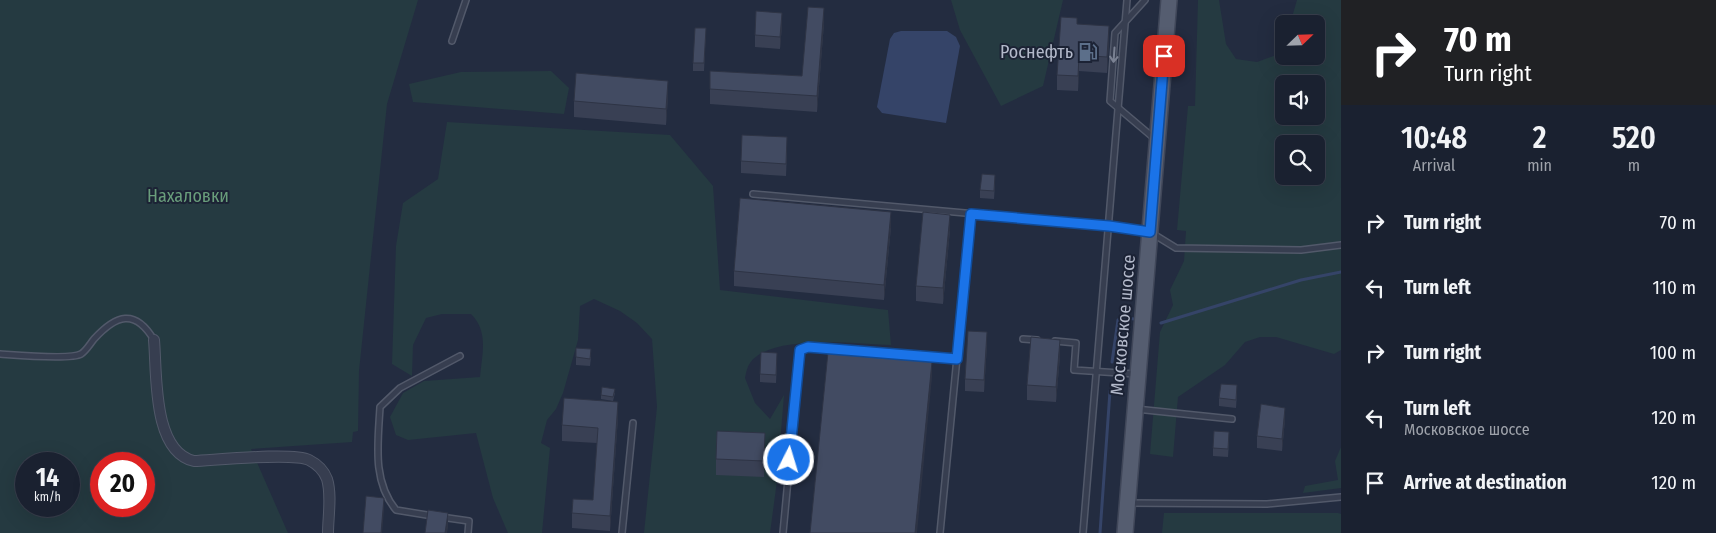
<!DOCTYPE html>
<meta charset="utf-8">
<style>
:root{--surface:#1a2130;--page:#232938;--text:#f1f3f6;--muted:#9fa3ab;--line:#383e4c}
body{margin:0;font-family:"Fira Sans Condensed",sans-serif;background:var(--page);color:var(--text);height:100vh;display:flex;flex-direction:column;font-size:19px;white-space:nowrap}
*{box-sizing:border-box;margin:0}
p{font-size:16px;color:var(--muted)}
.icon{flex:none;width:28px;height:28px;fill:none;stroke:currentColor;stroke-width:2;stroke-linecap:round;stroke-linejoin:round}
.map{position:relative;flex:1;overflow:hidden}
.drawer{display:flex;flex-direction:column;background:var(--surface);width:375px}
.drawer>*{flex:none}
.top-card{background:#202124;color:#fff;overflow:hidden}
.needle{width:32px;rotate:67deg}
.controls{position:absolute;left:1275px;top:15px;display:grid;gap:10px}
.controls a{display:grid;place-items:center;width:50px;height:50px;border-radius:8px;background:var(--surface);box-shadow:0 5px 20px #0002,0 0 0 1px var(--line);font-size:25px}
.speed{position:absolute;left:15px;top:452px;display:flex;gap:10px;font-size:25px;font-weight:700;text-align:center}
.speed>*{display:grid;place-content:center;width:65px;height:65px;border-radius:50%;background:var(--surface);box-shadow:0 5px 20px #0002,0 0 0 1px var(--line);line-height:1}
.speed small{font-size:12px;font-weight:400}
.speed .limit{border:8px solid #d22;background:#fff;color:#111}
.pin{position:absolute;display:grid;place-items:center;width:42px;height:42px;color:#fff;margin:-21px;border-radius:10px;box-shadow:0 2px 8px #0006}
.me{position:absolute;width:55px;margin:-28px;rotate:5deg;stroke-linejoin:round;filter:drop-shadow(0 0 4px #0008)}
.turn{display:flex;align-items:center;gap:18px;height:105px;padding:0 20px;font-size:22px}
.turn .icon{width:65px;height:65px;stroke-width:2.5}
.turn b{display:block;font-size:35px;line-height:42px}
.eta{display:flex;justify-content:space-evenly;align-items:center;height:85px;text-align:center}
.eta b{font-size:30px;font-weight:600;line-height:35px}
ul{padding:0;list-style:none}
li{display:flex;align-items:center;gap:15px;height:65px;padding:0 20px}
li div{flex:1}
li b{display:block;font-size:19px}
li em{font-style:normal}
main{display:flex;flex:1;min-height:0}
.map>svg:first-child{display:block}
.green{fill:#253a41;fill-rule:evenodd}
.water{fill:#354468}
.lines{fill:none;stroke-linecap:round;stroke-linejoin:round}
.stream{stroke:#354468;stroke-width:3}
.service-casing{stroke:#52596a;stroke-width:8}
.minor-casing{stroke:#52596a;stroke-width:12}
.primary-casing{stroke:#404759;stroke-width:18}
.service{stroke:#373e50;stroke-width:5}
.minor{stroke:#373e50;stroke-width:10}
.primary{stroke:#555d70;stroke-width:15}
.wall{fill:#394054}
.shaded-wall{fill:#2e3445}
.building{fill:#424b62;stroke:#2e3445}
.oneway{stroke:#7b8293}
.route-casing{stroke:#114b97;stroke-width:12}
.route{stroke:#1a73e8;stroke-width:9}
.labels{text-anchor:middle;stroke-width:4;stroke-linejoin:round;paint-order:stroke}
.poi-label{font-size:18px;fill:#b3b9ca;stroke:#1c2335;text-anchor:end}
.park-label{font-size:18px;fill:#699d7b;stroke:#1c2335}
.street-label{font-size:18px;fill:#b3b9ca;stroke:#1c2335}
</style>
<main>
<div class="map">
<svg width="1341" height="533" viewBox="0 0 1341 533">
<rect width="100%" height="100%" fill="#232c40"/>
<g class="green">
<path d="M0 0H418L387 104 359 371 358 431 353 432 352 442 251 449 288 533H0ZM26 464H69V506H26ZM101 464H144V506H101Z"/>
<path d="M951 0H1063L1043 86 1001 106 960 30Z"/>
<path d="M1198 0H1219L1226 44 1236 59 1257 62 1282 53 1284 46V56H1316V24H1290L1297 0H1341V350L1334 354 1276 337H1260L1245 342 1225 365 1178 397 1173 457 1150 454 1160 332 1173 305 1170 290 1184 261 1186 231 1177 230 1188 106H1195ZM1284 84H1316V116H1284ZM1284 144H1316V176H1284Z"/>
<path d="M551 71 569 88 564 114 413 102 409 84 461 72Z"/>
<path d="M447 122 670 135 713 186 720 290 888 310 891 345C858 344 771 333 750 363 747 367 746 373 745 378L755 403 770 419 784 395 777 481 770 533H644L657 407 652 339 637 323 620 311 594 299 580 306 578 340 563 393 556 409 547 420 541 443 550 448 542 533H508L493 498 476 433 408 440 396 435 390 417 403 393 424 381 480 377C482 354 489 332 471 314H442L426 318 413 345 412 376 392 364 396 246 403 203 438 179Z"/>
<path d="M1341 447V488L1303 493 1305 486 1338 480 1335 461Z"/>
<path d="M1164 513H1338L1341 514V533H1162Z"/>
</g>
<path class="water" d="M901 31H947L956 37 960 46 946 123 882 113 877 107 890 39 894 33Z"/>
<g class="lines">
<g class="stream">
<path d="M1161 323 1301 280 1341 272"/>
<path d="M1112 362 1118 320 1121 318 1135 319"/>
<path d="M1100 533 1110 391"/>
</g>
<g class="service-casing">
<g id="service">
<path d="M1145 0 1115 33 1110 101 1155 139"/>
<path d="M452 41 466 0"/>
<path d="M753 194 1109 226 1150 232 1176 248 1301 250 1341 245"/>
<path d="M1023 339 1037 340"/>
<path d="M1055 341 1076 343 1074 370 1135 374"/>
<path d="M0 354C15 355 71 360 81 354 86 351 90 344 94 339 116 315 135 308 154 340"/>
<path d="M1136 409 1232 419"/>
<path d="M1128 503 1267 504 1341 497"/>
<path d="M433 516 396 510C372 481 378 443 380 407L400 388 460 356"/>
<path d="M441 517 469 521 468 533"/>
<path d="M622 533 633 423"/>
<path d="M783 533 800 350 808 347 957 359"/>
<path d="M940 533 971 213"/>
<path d="M1083 533 1127 0"/>
</g>
</g>
<g class="minor-casing">
<path id="minor" d="M154 340C157 373 152 451 194 461 216 460 293 452 309 460 317 464 324 471 327 479 332 495 328 517 328 533"/>
</g>
<g class="primary-casing">
<path id="primary" d="M1125 533 1169 0"/>
</g>
<use href="#service" class="service"/>
<use href="#minor" class="minor"/>
<use href="#primary" class="primary"/>
</g>
<g class="wall">
<path d="M824 23 817 112 710 104V71L802 76Z"/>
<path d="M1077 24 1109 42 1107 73 1079 71 1078 91 1057 90V75Z"/>
<path d="M782 25 780 49 755 47V35Z"/>
<path d="M706 28 704 71H693V63Z"/>
<path d="M668 96 666 125 574 117V101Z"/>
<path d="M787 149 786 176 741 173V161Z"/>
<path d="M995 183 994 199 980 198V190Z"/>
<path d="M891 227 884 300 734 286V271Z"/>
<path d="M950 230 943 304 916 301V286Z"/>
<path d="M987 344 984 392 965 391V379Z"/>
<path d="M1060 356 1056 402 1027 400V385Z"/>
<path d="M576 357H591L590 366 576 365Z"/>
<path d="M777 361 776 383 760 382V374Z"/>
<path d="M615 393 613 401 601 399V395Z"/>
<path d="M1237 393 1236 408 1219 406V398Z"/>
<path d="M618 417 610 531 572 528V513L593 500 597 443 562 441V425Z"/>
<path d="M1285 419 1282 451 1257 448V436Z"/>
<path d="M1229 440 1228 457 1213 456V448Z"/>
<path d="M765 449 764 477 716 475V459Z"/>
</g>
<g class="shaded-wall">
<path d="M824 8V23L817 112V96Z"/>
<path d="M782 13V25L780 49V37Z"/>
<path d="M1109 26V42L1107 73V57Z"/>
<path d="M1079 55V71L1078 91V76Z"/>
<path d="M668 81V96L666 125V109Z"/>
<path d="M891 212V227L884 300V285Z"/>
<path d="M950 215V230L943 304V288Z"/>
<path d="M987 332V344L984 392V380Z"/>
<path d="M1060 340V356L1056 402V387Z"/>
<path d="M932 362V377L917 533H915Z"/>
<path d="M618 402V417L610 531V516Z"/>
<path d="M1285 408V419L1282 451V439Z"/>
<path d="M384 498V510L382 533H381Z"/>
<path d="M448 513V528L447 533H445Z"/>
</g>
<g class="building">
<path d="M808 7 824 8 817 96 710 89V71L802 76Z"/>
<path d="M756 11 782 13 780 37 755 35Z"/>
<path d="M1061 17 1077 18V24L1109 26 1107 57 1079 55 1078 76 1057 75Z"/>
<path d="M695 28H706L704 63H693Z"/>
<path d="M576 73 668 81 666 109 574 101Z"/>
<path d="M742 135 787 137 786 164 741 161Z"/>
<path d="M982 174 995 175 994 191 980 190Z"/>
<path d="M740 198 891 212 884 285 734 271Z"/>
<path d="M923 212 950 215 943 288 916 286Z"/>
<path d="M968 331 987 332 984 380 965 379Z"/>
<path d="M1031 337 1060 340 1056 387 1027 385Z"/>
<path d="M576 348 591 349 590 359 576 357Z"/>
<path d="M761 352 777 353 776 375 760 374Z"/>
<path d="M828 352 932 362 915 533H810Z"/>
<path d="M1221 384 1237 385 1236 400 1219 398Z"/>
<path d="M602 387 615 389 613 397 601 395Z"/>
<path d="M564 398 618 402 610 516 572 513 573 499 593 500 598 428 562 425Z"/>
<path d="M1261 404 1285 408 1282 439 1257 436Z"/>
<path d="M717 431 765 433 764 461 716 459Z"/>
<path d="M1214 431 1229 432 1228 449 1213 448Z"/>
<path d="M366 496 384 498 381 533H363Z"/>
<path d="M428 510 448 513 445 533H425Z"/>
</g>
<defs><path id="oneway-shaft" d="M-6 0H5M1.5-3L5.5 0L1.5 3" fill="none" stroke-width="1.6" stroke-linecap="round" stroke-linejoin="round" transform="scale(1.25)"/></defs>
<use class="oneway" href="#oneway-shaft" transform="translate(1114 55) rotate(94)"/>
<g class="lines">
<g class="route-casing">
<path id="route" d="M789 460 800 350 808 347 957 359 971 214 1109 226 1150 232 1164 56"/>
</g>
<use href="#route" class="route"/>
</g>
<defs>
<g id="fuel-bare" transform="scale(1.5)"><path d="M-5.5-6h7V0h2V4h1.3V-2.5L3-4.5l.8-.8L6-3V5H2.5V1h-1V6h-7ZM-4.2-4.7v3.2H.2V-4.7Z" fill="#5c6f8a" stroke="#1c2335" stroke-width="2.5" paint-order="stroke"/></g>
</defs>
<g fill-rule="evenodd">
<use href="#fuel-bare" x="1088" y="52"/>
</g>
<g class="labels">
<g class="poi-label">
<text x="1073" y="58">Роснефть</text>
</g>
<g class="park-label">
<text x="188" y="202">Нахаловки</text>
</g>
<g class="street-label">
<text transform="translate(1123 325) rotate(-85)" y="6">Московское шоссе</text>
</g>
</g>
</svg>
<div class="controls">
<a><svg class="needle" viewBox="-14 -14 28 28"><path d="M0-13l5 13h-10z" fill="#e53935"/><path d="M0 13l5-13h-10z" fill="#9fa3ab"/></svg></a>
<a><svg class="icon" aria-label="sound" viewBox="0 0 24 24"><path d="M4 9h4l5-4v14l-5-4H4zM17 9q2 3 0 6"/></svg></a>
<a><svg class="icon" aria-label="search" viewBox="0 0 24 24"><circle cx="10" cy="10" r="6"/><path d="M15 15l6 6"/></svg></a>
</div>
<div class="speed"><div>14<small>km/h</small></div><div class="limit">20</div></div>
<div class="pin" style="left:1164px;top:56px;background:#d93025"><svg class="icon" aria-label="arrive" viewBox="0 0 24 24"><path d="M6 21V4h12l-3 4 3 4H6"/></svg></div>
<svg class="me" style="left:789px;top:460px" viewBox="-20 -20 40 40"><circle r="17" fill="#1a73e8" stroke="#fff" stroke-width="3"/><path d="M0-11L8 9 0 5-8 9z" fill="#fff"/></svg>
</div>
<section class="drawer">
<div class="top-card">
<div class="turn"><svg class="icon" aria-label="right" viewBox="0 0 24 24"><path d="M7 20v-9h11M14 6l5 5-5 5"/></svg><div><b>70 m</b>Turn right</div></div>
</div>
<div class="eta">
<div><b>10:48</b><p>Arrival</p></div>
<div><b>2</b><p>min</p></div>
<div><b>520</b><p>m</p></div>
</div>
<ul>
<li><svg class="icon" aria-label="right" viewBox="0 0 24 24"><path d="M7 20v-9h11M14 6l5 5-5 5"/></svg><div><b>Turn right</b></div><em>70 m</em></li>
<li><svg class="icon" aria-label="left" viewBox="0 0 24 24"><path d="M17 20v-9H6M10 6l-5 5 5 5"/></svg><div><b>Turn left</b></div><em>110 m</em></li>
<li><svg class="icon" aria-label="right" viewBox="0 0 24 24"><path d="M7 20v-9h11M14 6l5 5-5 5"/></svg><div><b>Turn right</b></div><em>100 m</em></li>
<li><svg class="icon" aria-label="left" viewBox="0 0 24 24"><path d="M17 20v-9H6M10 6l-5 5 5 5"/></svg><div><b>Turn left</b><p>Московское шоссе</p></div><em>120 m</em></li>
<li><svg class="icon" aria-label="arrive" viewBox="0 0 24 24"><path d="M6 21V4h12l-3 4 3 4H6"/></svg><div><b>Arrive at destination</b></div><em>120 m</em></li>
</ul>
</section>
</main>
